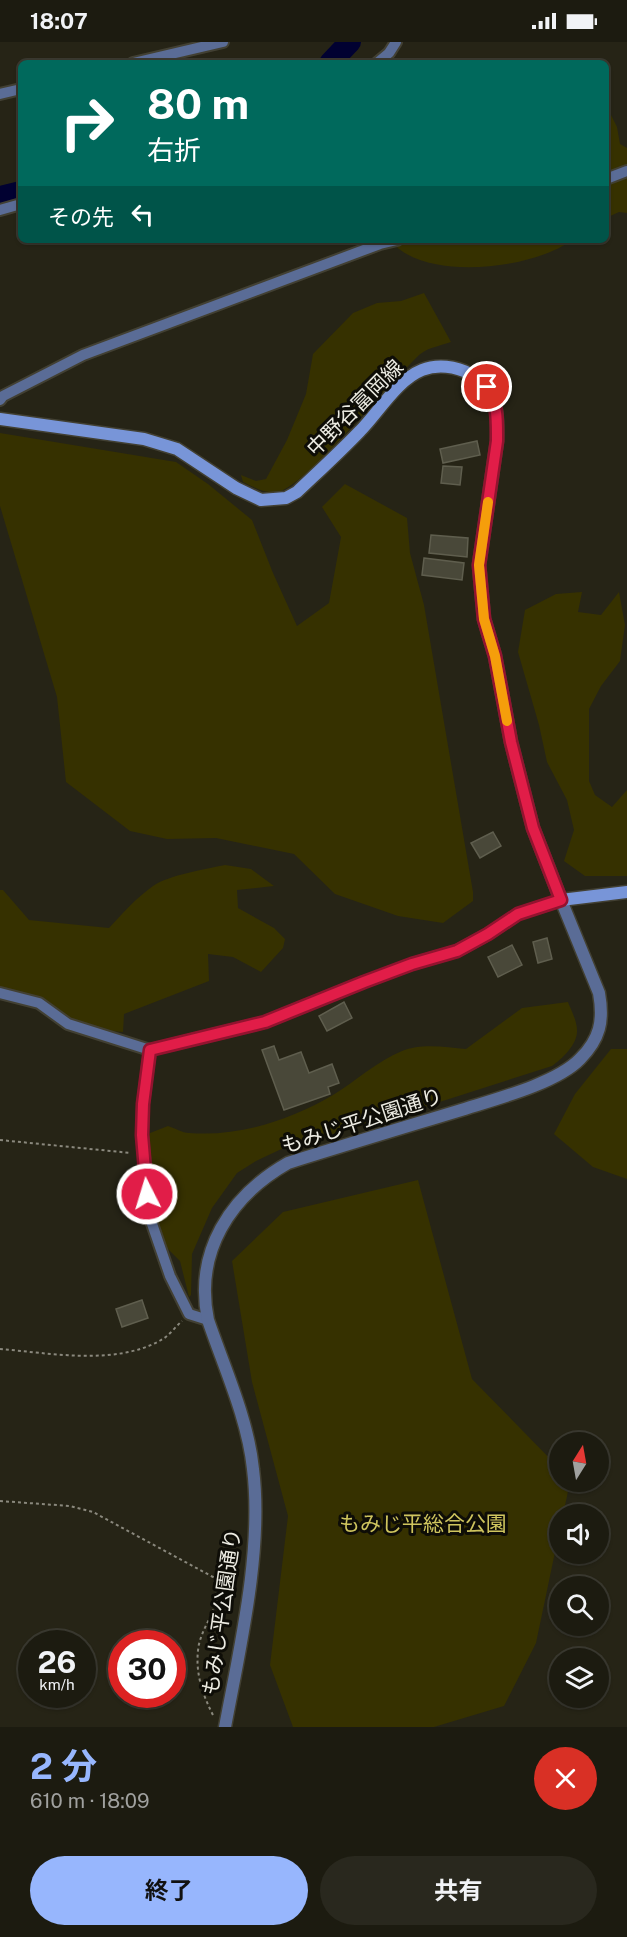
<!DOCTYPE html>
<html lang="ja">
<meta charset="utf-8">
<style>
:root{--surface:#1c1b10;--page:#29281e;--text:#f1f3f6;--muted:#a0a19f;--line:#3a3930;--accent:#97b6fd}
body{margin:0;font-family:"Public Sans","Noto Sans JP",sans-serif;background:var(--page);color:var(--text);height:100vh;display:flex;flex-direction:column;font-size:22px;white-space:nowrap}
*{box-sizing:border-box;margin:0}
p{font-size:20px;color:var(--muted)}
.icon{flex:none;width:33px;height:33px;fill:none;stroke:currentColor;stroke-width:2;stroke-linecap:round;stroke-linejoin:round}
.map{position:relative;height:1685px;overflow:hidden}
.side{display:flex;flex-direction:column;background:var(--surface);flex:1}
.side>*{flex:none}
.top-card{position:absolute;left:18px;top:18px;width:591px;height:183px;border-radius:9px;box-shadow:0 2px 4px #0004,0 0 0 2px var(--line);background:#00695c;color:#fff;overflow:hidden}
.needle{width:39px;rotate:11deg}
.controls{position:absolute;left:549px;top:1390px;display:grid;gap:12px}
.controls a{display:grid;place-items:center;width:60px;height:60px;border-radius:50%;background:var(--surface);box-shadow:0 2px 4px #0004,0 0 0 2px var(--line);font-size:30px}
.speed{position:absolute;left:18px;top:1588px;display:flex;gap:12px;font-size:30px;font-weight:700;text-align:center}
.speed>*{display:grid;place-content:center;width:78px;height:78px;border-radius:50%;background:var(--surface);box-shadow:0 2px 4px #0004,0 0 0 2px var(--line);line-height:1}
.speed small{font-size:15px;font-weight:400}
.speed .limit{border:9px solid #d22;background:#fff;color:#111}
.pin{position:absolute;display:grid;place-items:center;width:51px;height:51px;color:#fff;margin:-26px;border:3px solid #fff;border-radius:50%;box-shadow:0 2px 6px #0007}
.me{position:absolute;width:66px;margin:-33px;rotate:355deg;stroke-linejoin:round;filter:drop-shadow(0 0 4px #0008)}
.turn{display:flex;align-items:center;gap:21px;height:126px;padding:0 30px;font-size:27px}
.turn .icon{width:78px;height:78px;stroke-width:2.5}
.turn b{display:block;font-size:42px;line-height:51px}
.then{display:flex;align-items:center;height:57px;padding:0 30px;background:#0003;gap:12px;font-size:22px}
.round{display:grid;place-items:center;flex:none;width:63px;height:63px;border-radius:32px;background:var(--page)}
.headline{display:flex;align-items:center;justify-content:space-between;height:102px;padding:0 30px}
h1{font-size:36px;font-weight:700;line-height:45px;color:var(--accent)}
.cta{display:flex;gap:12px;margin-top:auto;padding:12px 30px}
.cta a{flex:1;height:69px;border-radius:36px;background:var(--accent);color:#111;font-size:24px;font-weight:700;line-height:69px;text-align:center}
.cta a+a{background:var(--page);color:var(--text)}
.status{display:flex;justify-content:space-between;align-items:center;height:42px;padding:0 30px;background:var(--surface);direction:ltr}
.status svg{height:16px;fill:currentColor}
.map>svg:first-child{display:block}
.green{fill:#363100}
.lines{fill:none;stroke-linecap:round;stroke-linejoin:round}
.river{stroke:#010131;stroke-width:22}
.building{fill:#494839;stroke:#5f5e4e;stroke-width:1.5}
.minor-casing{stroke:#424033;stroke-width:14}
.tertiary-casing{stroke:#424033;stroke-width:15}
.secondary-casing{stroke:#424033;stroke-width:15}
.path{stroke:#8a887d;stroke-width:2;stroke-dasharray:3 3;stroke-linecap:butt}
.minor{stroke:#5a6c96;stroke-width:10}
.tertiary{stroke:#5a6c96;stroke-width:12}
.secondary{stroke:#7895d8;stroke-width:12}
.route-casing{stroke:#92132f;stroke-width:15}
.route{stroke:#e11d48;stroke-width:10}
.slow{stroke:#f59e0b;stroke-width:10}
.labels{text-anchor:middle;stroke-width:6;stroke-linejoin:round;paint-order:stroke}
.street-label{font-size:21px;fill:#ecebe2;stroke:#0e0d07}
.park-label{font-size:21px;fill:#cfc55e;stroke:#0e0d07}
</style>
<div class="status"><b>18:07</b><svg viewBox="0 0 49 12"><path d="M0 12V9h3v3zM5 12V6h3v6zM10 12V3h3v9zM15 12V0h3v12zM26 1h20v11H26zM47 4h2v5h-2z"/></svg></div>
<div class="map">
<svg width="627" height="1685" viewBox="0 0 627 1685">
<rect width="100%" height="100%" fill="#262416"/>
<g class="green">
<path d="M606 63 617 85 620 102 627 106V171L619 170 606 176Z"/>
<path d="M390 198H572C534 227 423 241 390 198Z"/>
<path d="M424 251 451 300C443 303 432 305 425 309 417 313 411 322 405 327 381 350 303 447 277 450 264 452 254 445 243 440L241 433 256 439 266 437 287 398 306 352 313 312 353 271 377 261 401 259Z"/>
<path d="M0 391 176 420 208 442 252 478 273 531 297 584 329 561 341 495 322 465 345 442 407 476 410 511 424 563 473 850V859L443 881 398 874 335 852 294 812 216 796 167 797 130 789 66 740 57 655 0 464Z"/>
<path d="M582 550 578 570 601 573 619 550 625 583 620 619 601 644 589 667V739L595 753 612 765 627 748V834H585L564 819 574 788 567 758 547 720 539 683 518 610 525 568 556 552Z"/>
<path d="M225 823 251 827 274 844 237 848 238 866 274 886 285 897 283 906 261 930 233 915 208 912 209 939 124 972 123 990 99 988 62 973 40 955 0 946V848H3L29 878 109 886C122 872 136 856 153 844 169 833 206 827 225 823Z"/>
<path d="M568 960C571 968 577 979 577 988 578 1002 562 1017 552 1024L399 1073 320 1096 292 1102 256 1119 237 1131 212 1166 192 1212 191 1253 189 1255 180 1219 165 1204 153 1175 145 1093 168 1084C175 1086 182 1091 189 1091 240 1095 290 1078 333 1053 356 1039 377 1019 402 1009 421 1001 446 1005 466 1007L522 966Z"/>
<path d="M611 1007H627V1137L593 1125 554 1092 575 1052Z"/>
<path d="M418 1138 472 1337 559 1426 560 1440H570L563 1473H560L559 1491 536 1601 504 1664 434 1685H293L270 1623 288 1474 252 1340 232 1219 283 1170Z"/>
</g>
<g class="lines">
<g class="river">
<path d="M330 21 350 0"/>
<path d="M0 155 21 150"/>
</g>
</g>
<g class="building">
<path d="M477 399 480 413 443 421 440 407Z"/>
<path d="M443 424 462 425 460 443 441 441Z"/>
<path d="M431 493 468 496 467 515 429 511Z"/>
<path d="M424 516 464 521 462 538 422 533Z"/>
<path d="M493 790 501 804 480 816 471 801Z"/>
<path d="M547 896 552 917 538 921 533 900Z"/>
<path d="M512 903 522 923 498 935 488 915Z"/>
<path d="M344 960 352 976 327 989 319 974Z"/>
<path d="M274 1004 279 1018 301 1010 309 1031 332 1022 339 1041 328 1045 330 1052 284 1068 262 1008Z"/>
<path d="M142 1258 148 1276 122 1285 116 1267Z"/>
</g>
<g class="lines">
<g class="minor-casing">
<g id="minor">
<path d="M133 21 223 0"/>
<path d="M377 21 389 11 396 0"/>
<path d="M0 52 21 47"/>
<path d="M606 137 627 129"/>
<path d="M0 168 21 162"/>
<path d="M0 358 3 354 83 313 380 202 397 198"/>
<path d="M0 951 39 961 68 982 150 1008 265 980 364 940 412 922 457 909 488 892 518 872 561 858"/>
<path d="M150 1008 143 1062 142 1093 150 1176 170 1234 189 1272 208 1278"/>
</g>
</g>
<g class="tertiary-casing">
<path id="tertiary" d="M225 1685C240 1605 263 1507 253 1427 248 1377 224 1325 208 1278 194 1210 230 1154 288 1121 345 1103 402 1086 458 1069 492 1058 556 1042 580 1017 600 997 604 979 599 951L561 858"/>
</g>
<g class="secondary-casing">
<path id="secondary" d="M0 377 144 397 177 407 236 446 261 458 286 456 297 450C318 430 340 410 360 389 378 371 397 338 422 328 437 322 456 324 470 332 498 347 498 371 497 399L479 523 484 577 495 614 511 700 533 786 561 858 627 850"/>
</g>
<g class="path">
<path d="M0 1098 131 1111"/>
<path d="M0 1307C50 1311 116 1324 161 1298 169 1294 175 1285 182 1279"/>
<path d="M0 1459 70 1464 93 1470 213 1535C225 1562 205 1577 199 1602 194 1628 202 1652 214 1675"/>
</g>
<use href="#minor" class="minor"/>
<use href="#tertiary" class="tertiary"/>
<use href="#secondary" class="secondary"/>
</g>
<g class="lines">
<g class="route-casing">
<path id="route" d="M147 1152 142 1093 143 1062 150 1008 265 980 364 940 412 922 457 909 488 892 518 872 561 858 533 786 511 700 495 614 484 577 479 523 497 399C497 379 498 363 487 345"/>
</g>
<use href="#route" class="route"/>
<path class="slow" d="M488 460 479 523 484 577 495 614 507 679"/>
</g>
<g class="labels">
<g class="street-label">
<text transform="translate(355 366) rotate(-45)" y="7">中野谷富岡線</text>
<text transform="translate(362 1079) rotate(-18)" y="7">もみじ平公園通り</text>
<text transform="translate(222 1570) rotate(-82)" y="7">もみじ平公園通り</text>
</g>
<g class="park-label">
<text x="423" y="1489">もみじ平総合公園</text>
</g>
</g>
</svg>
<div class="controls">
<a><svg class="needle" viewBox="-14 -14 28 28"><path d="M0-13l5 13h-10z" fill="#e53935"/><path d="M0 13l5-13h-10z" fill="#a0a19f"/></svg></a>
<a><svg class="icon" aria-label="sound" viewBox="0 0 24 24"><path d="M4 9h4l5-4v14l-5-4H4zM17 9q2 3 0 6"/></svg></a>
<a><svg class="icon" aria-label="search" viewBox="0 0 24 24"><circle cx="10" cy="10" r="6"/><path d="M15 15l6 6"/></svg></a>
<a><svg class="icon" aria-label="layers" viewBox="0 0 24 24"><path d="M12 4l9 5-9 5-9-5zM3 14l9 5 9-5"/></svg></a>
</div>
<div class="speed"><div>26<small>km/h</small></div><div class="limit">30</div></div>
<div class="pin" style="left:487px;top:345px;background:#d93025"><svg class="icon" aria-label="arrive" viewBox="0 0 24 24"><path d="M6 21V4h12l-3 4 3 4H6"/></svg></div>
<svg class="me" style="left:147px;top:1152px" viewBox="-20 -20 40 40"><circle r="17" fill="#e11d48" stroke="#fff" stroke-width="3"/><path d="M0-11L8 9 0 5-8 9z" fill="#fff"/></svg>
<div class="top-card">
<div class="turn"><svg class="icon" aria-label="right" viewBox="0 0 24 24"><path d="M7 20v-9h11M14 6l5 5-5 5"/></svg><div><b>80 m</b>右折</div></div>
<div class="then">その先<svg class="icon" aria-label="left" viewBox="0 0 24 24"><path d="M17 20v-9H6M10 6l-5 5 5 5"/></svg></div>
</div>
</div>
<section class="side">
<div class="headline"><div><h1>2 分</h1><p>610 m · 18:09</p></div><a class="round" style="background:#d93025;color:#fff"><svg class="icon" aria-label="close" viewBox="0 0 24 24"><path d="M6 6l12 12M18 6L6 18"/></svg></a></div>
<div class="cta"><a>終了</a><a>共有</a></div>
</section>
